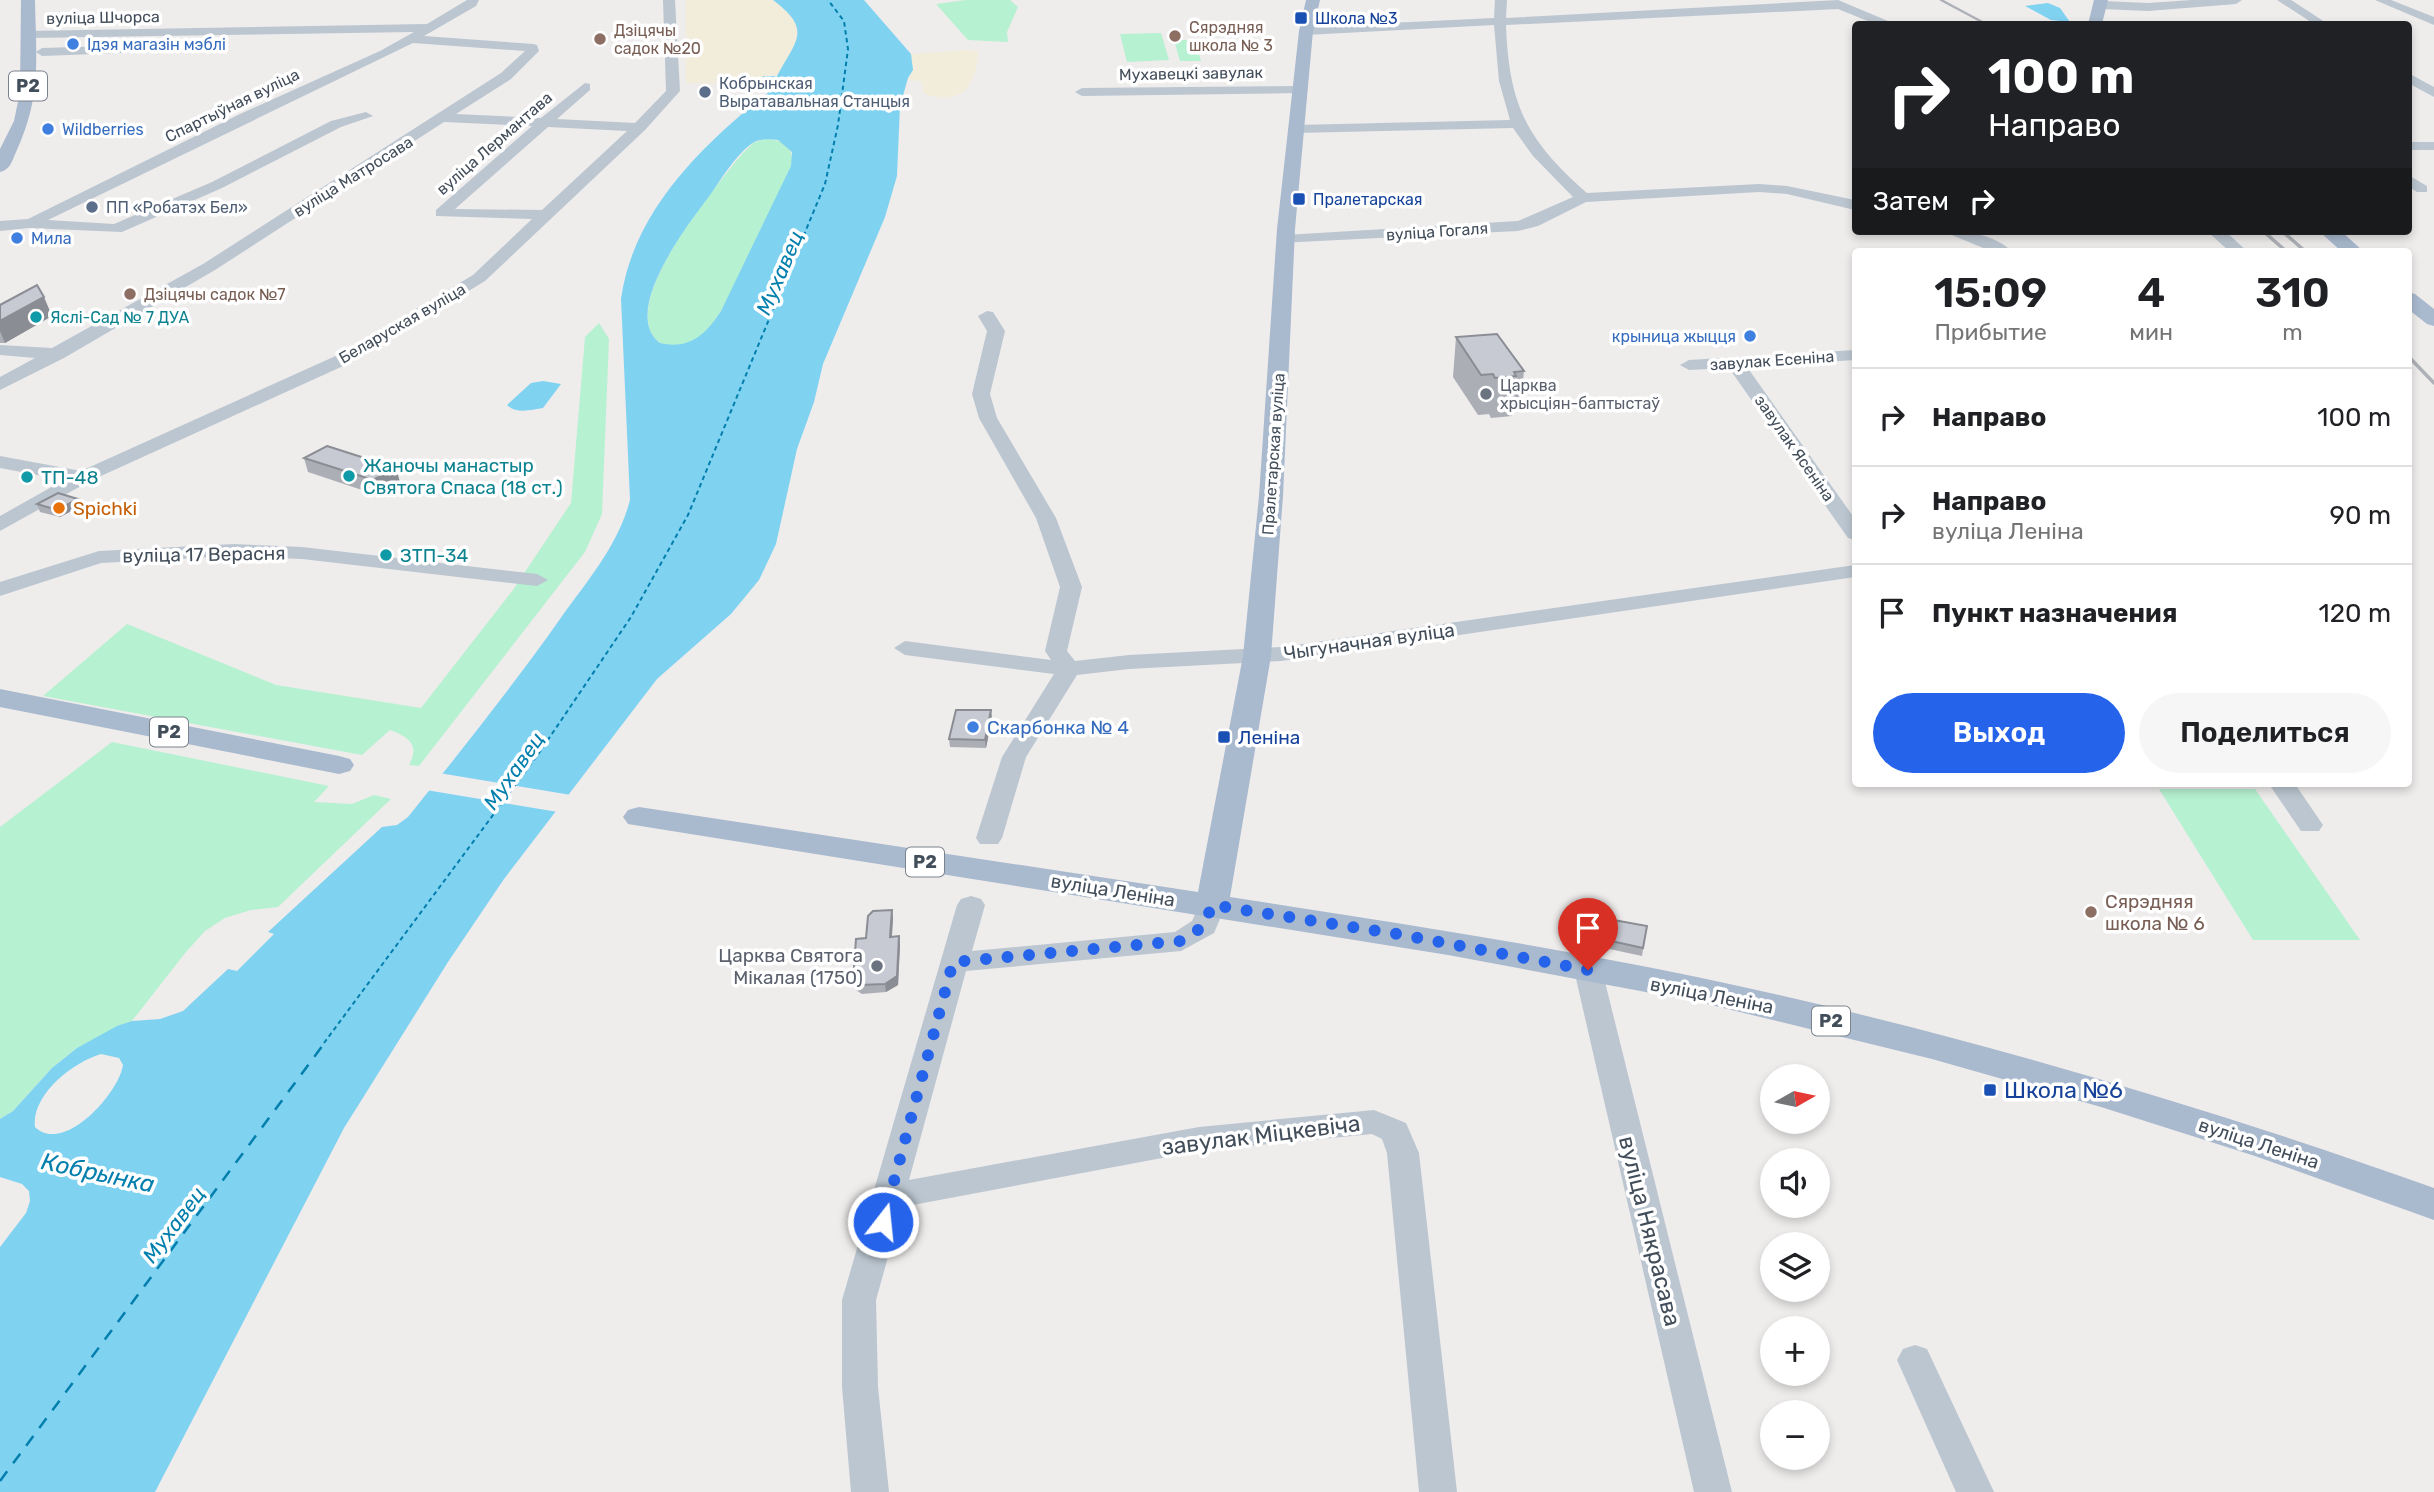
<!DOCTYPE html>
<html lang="ru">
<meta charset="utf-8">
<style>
:root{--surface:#fff;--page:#f6f6f6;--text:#202124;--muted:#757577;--line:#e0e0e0;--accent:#2563eb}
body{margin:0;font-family:Rubik,sans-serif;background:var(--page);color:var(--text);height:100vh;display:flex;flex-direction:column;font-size:26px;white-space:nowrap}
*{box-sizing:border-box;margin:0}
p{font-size:23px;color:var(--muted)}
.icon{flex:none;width:38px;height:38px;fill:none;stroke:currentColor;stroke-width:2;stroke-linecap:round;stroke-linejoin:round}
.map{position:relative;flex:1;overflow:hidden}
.sheet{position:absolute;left:1852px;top:248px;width:560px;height:539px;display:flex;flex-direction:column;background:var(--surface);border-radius:7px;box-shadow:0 4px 10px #0003}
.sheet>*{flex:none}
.top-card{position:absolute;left:1852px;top:21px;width:560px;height:214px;border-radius:7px;box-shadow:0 4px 10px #0003;background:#202124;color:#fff;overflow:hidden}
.needle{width:46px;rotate:81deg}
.buttons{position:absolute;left:1760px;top:1064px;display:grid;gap:14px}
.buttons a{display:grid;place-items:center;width:70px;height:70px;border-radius:50%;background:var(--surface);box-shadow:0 4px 10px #0003;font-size:35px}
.pin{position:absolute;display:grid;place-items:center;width:60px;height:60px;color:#fff;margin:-72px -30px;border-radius:50% 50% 50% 0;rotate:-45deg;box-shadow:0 0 7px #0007}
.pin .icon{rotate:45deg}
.me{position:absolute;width:77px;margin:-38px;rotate:16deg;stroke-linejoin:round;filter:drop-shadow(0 0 5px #0008)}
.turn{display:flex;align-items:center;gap:24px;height:147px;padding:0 21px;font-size:32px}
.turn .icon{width:91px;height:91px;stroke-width:2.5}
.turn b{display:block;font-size:49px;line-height:60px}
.then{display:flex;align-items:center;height:66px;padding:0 21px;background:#0003;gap:14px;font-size:26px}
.eta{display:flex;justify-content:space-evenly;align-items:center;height:119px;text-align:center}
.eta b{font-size:42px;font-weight:600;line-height:49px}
.primary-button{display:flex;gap:14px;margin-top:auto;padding:14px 21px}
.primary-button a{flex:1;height:80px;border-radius:42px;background:var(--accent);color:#fff;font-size:28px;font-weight:600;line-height:80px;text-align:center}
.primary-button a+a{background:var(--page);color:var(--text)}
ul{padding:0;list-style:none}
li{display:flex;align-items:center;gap:21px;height:98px;padding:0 21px;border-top:2px solid var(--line)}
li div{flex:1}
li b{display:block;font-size:26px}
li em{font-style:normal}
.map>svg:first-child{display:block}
.green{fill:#b6f1d1}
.sand{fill:#f2ecdb}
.water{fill:#80d2f1;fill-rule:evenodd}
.pier{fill:#efecec}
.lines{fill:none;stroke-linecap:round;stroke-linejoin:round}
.ferry-far1{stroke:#037fae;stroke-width:2;stroke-dasharray:4.5 3.5;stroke-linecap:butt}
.ferry{stroke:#037fae;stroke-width:2.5;stroke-dasharray:12 10;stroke-linecap:butt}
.minor{fill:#bbc6d0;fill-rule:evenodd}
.major{fill:#a9b9ce;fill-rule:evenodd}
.rail-far1{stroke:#aeb1b7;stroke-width:2.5}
.rail{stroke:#aeb1b7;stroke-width:3.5}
.wall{fill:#abaeb5}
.shaded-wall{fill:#8b8d94}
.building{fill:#c7cad3;stroke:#8b8d94;stroke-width:2}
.route{stroke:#2563eb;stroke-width:12;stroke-dasharray:0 21.6}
.transit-dot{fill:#1a4fb4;stroke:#fff;stroke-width:2.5}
.education-dot{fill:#8d6e63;stroke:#fff;stroke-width:2.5}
.shop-dot{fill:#3f7fe0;stroke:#fff;stroke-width:2.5}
.service-dot{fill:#5c6f8a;stroke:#fff;stroke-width:2.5}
.culture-dot{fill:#0f9aa8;stroke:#fff;stroke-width:2.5}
.worship-dot{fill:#6b7280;stroke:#fff;stroke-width:2.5}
.food-dot{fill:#e8710a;stroke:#fff;stroke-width:2.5}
.labels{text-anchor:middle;stroke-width:7;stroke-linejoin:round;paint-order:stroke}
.far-street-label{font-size:16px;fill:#434e5b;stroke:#fff}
.far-transit-label{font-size:16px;fill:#164399;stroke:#fff;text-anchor:start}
.far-education-label{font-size:16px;fill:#785e54;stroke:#fff;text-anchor:start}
.far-shop-label{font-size:16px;fill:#366cbe;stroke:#fff;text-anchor:start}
.far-service-label{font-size:16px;fill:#4e5e75;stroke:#fff;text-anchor:start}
.far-culture-label{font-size:16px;fill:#0d838f;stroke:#fff;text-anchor:start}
.far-worship-label{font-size:16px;fill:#5b616d;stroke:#fff;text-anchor:start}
.shield{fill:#fff;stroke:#7b838c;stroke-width:2}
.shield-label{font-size:18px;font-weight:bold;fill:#434e5b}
.culture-label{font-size:19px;fill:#0d838f;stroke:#fff;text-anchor:start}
.food-label{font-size:19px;fill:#c56008;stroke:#fff;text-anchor:start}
.street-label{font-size:19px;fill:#434e5b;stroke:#fff}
.shop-label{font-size:19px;fill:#366cbe;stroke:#fff;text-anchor:start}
.transit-label{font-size:19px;fill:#164399;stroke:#fff;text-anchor:start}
.education-label{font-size:19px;fill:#785e54;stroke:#fff;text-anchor:start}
.worship-label{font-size:19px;fill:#5b616d;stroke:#fff;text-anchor:end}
.water-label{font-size:21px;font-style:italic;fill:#037fae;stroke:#fff}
.near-transit-label{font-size:23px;fill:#164399;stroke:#fff;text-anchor:start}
.near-street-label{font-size:23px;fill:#434e5b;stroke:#fff}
.near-water-label{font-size:24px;font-style:italic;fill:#037fae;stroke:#fff}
</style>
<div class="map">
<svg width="2434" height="1492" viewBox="0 0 2434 1492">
<rect width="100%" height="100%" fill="#efecec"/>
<g class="green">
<path d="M966 0H1010L1018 7 1007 32 1008 42 968 40 936 4Z"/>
<path d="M1161 33 1169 60 1127 62 1120 34Z"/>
<path d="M1174 40H1195L1201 61H1180Z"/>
<path d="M764 139C782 139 796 147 791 166 773 204 730 313 701 336 689 346 674 347 660 343 612 307 718 184 742 154L753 143Z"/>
<path d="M599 323 609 339 602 514 585 552 419 766 409 765C420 745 409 737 390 730L362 755 43 696 127 624 276 685 421 708 513 590 571 503 585 337Z"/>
<path d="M112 742 329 786 314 802 352 804 374 795 391 799 278 907 251 910 225 918 205 931 186 952 132 1021 77 1048 52 1068 13 1111 0 1119V827Z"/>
<path d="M2159 789H2255L2360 940H2253Z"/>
</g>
<g class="sand">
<path d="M686 0H773C813 30 797 41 777 76L768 75 763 79 764 84 686 83Z"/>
<path d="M966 50 978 51C977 87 961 106 924 94L921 81 907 80 913 70 911 54Z"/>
</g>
<g class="water">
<path d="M773 0H864L911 54 913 70 908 78 900 106 897 176 885 217 823 364 814 402 797 449 776 544 759 580 731 614 657 679 504 879 448 962 344 1128 155 1492H0V1247L26 1213 30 1201 29 1191 22 1184 0 1177V1119L13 1111 52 1068 77 1048 117 1026 132 1021 160 1019 183 1011 228 969 237 971 274 934 268 932 382 827 397 825 408 817C460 752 512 687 560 619 587 581 618 546 630 500L621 299C633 211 703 144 770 91L783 90 770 89V86L764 84 763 76H777C796 40 813 30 773 0ZM778 140 792 152 791 166 721 311C706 334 690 350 660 343 619 312 690 222 710 195 722 178 735 156 751 144 759 138 769 139 778 140ZM101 1054 119 1058 123 1065C119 1093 64 1155 35 1127 31 1095 73 1062 101 1054Z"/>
<path d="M2048 3 2060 8 2070 22 2051 20 2025 6Z"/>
<path d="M543 381 561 384 543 408C531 410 516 414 507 405L531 383Z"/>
</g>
<path class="pier" d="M439 773 571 795 558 812 426 790Z"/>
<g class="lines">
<path class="ferry-far1" d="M324 1043 539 753 631 617 688 515 825 184 838 125 848 49 844 21 828 0"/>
<path class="ferry" d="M0 1481 326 1041"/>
<g class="minor">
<path d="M467 0H479L476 6 424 36 533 44 537 45 539 51 511 79 456 114 541 118 585 83 590 84V90L557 119 635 123 666 91 663 0H675L680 91 645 130 485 281 352 362 90 481 0 531V516L64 480 0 468V456L81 471 340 354 473 275 532 219 436 216V210L532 126 444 122 215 270 64 358 0 390V377L35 358 0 355V345L52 348 203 264 501 73 525 51 413 43 48 220 114 224 212 182 331 121 366 112 373 116 341 127 222 188 122 232 29 228 0 231V221L28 219 240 114 380 51 414 32 29 38 25 37V31L427 24ZM548 127 627 131 542 210 455 209Z"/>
<path d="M1495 0H1507L1506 18 1838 0 1888 21 1890 24H1875L1838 9 1506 25C1509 106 1527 140 1587 193L1759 184 1787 186 1855 200V210L1787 194 1759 192 1586 202 1538 226 1518 231 1279 243 1277 240 1285 235 1518 221 1573 197 1533 156 1513 128 1296 133 1289 129 1296 125 1510 120 1499 81 1494 25 1306 35 1300 31 1306 27 1494 18Z"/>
<path d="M2192 0H2242L2236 4 2148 11 2102 9 2096 5 2102 1 2148 3Z"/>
<path d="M2277 0H2291L2328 24H2314Z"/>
<path d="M2375 0H2391L2434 17V25Z"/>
<path d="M178 44 180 47 174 51 42 56 36 52 42 48Z"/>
<path d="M2408 73 2434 87V97L2408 83Z"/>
<path d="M1306 86 1308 89 1301 93 1082 96 1075 92 1082 88Z"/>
<rect x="2408" y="142" width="26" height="8"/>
<path d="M2408 175 2427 186V192H2417L2408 186Z"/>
<path d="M1942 231C1965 231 1996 234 2012 252H1993Z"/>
<path d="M2207 231H2225L2248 252H2230Z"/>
<path d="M987 311 993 312 1005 331 990 394 997 418 1056 518 1082 587 1067 651 1075 661 1129 655 1281 647 1855 565V577L1281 661 1129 669 1077 675 1026 757 1002 838 998 844H980L976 838 1002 757 1054 674 905 655 894 648 905 641 1051 660 1045 651 1060 587 1036 518 979 418 972 394 987 331 978 316Z"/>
<path d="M1855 350V360L1747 367 1855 519V540L1848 538 1729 368 1689 370 1680 365 1689 360Z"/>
<path d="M234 544 302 547 537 574 548 580 537 586 302 559 234 556 101 563 0 596V582L99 551Z"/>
<path d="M2269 784H2295L2323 825 2319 831H2301Z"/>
<path d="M971 896 981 899 985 905 972 951 1175 932 1192 921 1202 899 1212 896 1222 899 1226 905 1214 933 1181 951 966 971 909 1180 1199 1127 1374 1110 1406 1123 1419 1153 1457 1492H1419L1387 1153 1382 1139 1372 1134 1199 1151 902 1207 876 1300 878 1387 889 1492H851L842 1387V1300L957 905 961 899Z"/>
<path d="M1588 960 1598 963 1602 970 1732 1492H1694L1574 970 1578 963Z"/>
<path d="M1915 1345 1927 1349 1994 1492H1956L1897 1360 1903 1349Z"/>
</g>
<g class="major">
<path d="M21 0H35C36 60 42 96 16 152 12 161 10 170 0 172V149L14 121 20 92Z"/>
<path d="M1306 0H1320L1313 31 1295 229 1283 496 1271 656 1230 897C1386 921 1542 945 1697 977 1947 1030 2193 1102 2434 1188V1220L2255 1156 2101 1107 1932 1059 1699 1002 1448 955 628 824 623 817 628 810 639 807 1198 892 1243 656 1259 496 1277 229 1299 31Z"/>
<path d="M2094 0H2108L2102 24H2088Z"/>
<path d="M2319 231H2341L2364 252H2342Z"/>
<path d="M2408 292 2415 294 2434 309V326L2427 324 2408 309Z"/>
<path d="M0 689 339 756 350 759 354 765 350 771 339 774 0 707Z"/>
</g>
<path class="rail-far1" d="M1941 0 1986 24"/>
<g class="rail">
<path d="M2263 231 2287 252"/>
<path d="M2282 231 2306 252"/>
<path d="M2408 356 2434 383"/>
</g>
</g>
<g class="wall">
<path d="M0 305 52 316 5 343H0Z"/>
<path d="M1456 337 1524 371 1520 411 1513 412 1512 416 1491 418 1489 414 1478 415 1453 377Z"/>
<path d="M304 458 400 482 377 495 308 472Z"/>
<path d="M37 504 81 506 60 517 40 512Z"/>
<path d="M992 718 986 748 950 747 949 739Z"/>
<path d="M892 910 893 918 892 937 899 936 900 945 898 985 886 992 862 994 854 989 853 981 866 938Z"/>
<path d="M1597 917 1647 926 1642 956 1591 945Z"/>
</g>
<g class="shaded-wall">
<path d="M44 297 52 316 5 343 0 331V321Z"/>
<path d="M396 468 400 482 377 495 373 480Z"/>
<path d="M78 499 81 506 60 517 57 510Z"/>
<path d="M991 710 992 718 986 748 985 740Z"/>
<path d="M892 910 893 918 891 945 890 937Z"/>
<path d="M899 936 900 945 898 985 886 992 885 984Z"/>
</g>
<g class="building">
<path d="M37 285 44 297 0 321V305Z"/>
<path d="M1497 334 1524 371 1514 372 1516 376 1495 378 1493 374 1481 375 1456 337Z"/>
<path d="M327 446 396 468 373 480 304 458Z"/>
<path d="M58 493 78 499 57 510 37 504Z"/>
<path d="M956 710H991L985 740 949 739Z"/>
<path d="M892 910 890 937 899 936 897 976 885 984 860 985 853 981 856 939 866 938 868 916 873 911Z"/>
<path d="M1597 917 1647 926 1643 948 1593 937Z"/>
</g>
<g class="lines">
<path class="route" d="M883 1222 953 962 1181 941 1204 926 1212 905 1397 934 1588 970"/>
</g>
<g class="transit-dot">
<rect x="1294" y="11" width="14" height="14" rx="3.5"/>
<rect x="1292" y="192" width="14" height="14" rx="3.5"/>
<rect x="1217" y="730" width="14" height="14" rx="3.5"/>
<rect x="1983" y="1083" width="14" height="14" rx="3.5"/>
</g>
<g class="education-dot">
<circle cx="1175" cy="36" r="7"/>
<circle cx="600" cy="39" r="7"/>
<circle cx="130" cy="294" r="7"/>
<circle cx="2091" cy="912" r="7"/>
</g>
<g class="shop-dot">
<circle cx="73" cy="44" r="7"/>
<circle cx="48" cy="129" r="7"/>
<circle cx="17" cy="238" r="7"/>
<circle cx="1750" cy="336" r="7"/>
<circle cx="973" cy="727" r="7"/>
</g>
<g class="service-dot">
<circle cx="705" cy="92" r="7"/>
<circle cx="92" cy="207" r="7"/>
</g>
<g class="culture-dot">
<circle cx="36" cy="317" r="7"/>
<circle cx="349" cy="476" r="7"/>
<circle cx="27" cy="477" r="7"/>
<circle cx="386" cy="555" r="7"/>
</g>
<g class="worship-dot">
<circle cx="1486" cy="394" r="7"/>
<circle cx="877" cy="966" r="7"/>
</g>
<circle class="food-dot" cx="59" cy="508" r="7"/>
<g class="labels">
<g class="far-street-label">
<text transform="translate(103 17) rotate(-1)" y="6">вуліца Шчорса</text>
<text transform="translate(1191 73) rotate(-1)" y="6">Мухавецкі завулак</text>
<text transform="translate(232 105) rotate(-26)" y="6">Спартыўная вуліца</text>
<text transform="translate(494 143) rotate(-41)" y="6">вуліца Лермантава</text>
<text transform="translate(353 176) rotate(-32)" y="6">вуліца Матросава</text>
<text transform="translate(1437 231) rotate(-4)" y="6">вуліца Гогаля</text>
<text transform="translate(402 323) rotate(-30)" y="6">Беларуская вуліца</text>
<text transform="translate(1772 360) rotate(-4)" y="6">завулак Есеніна</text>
<text transform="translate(1795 448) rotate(55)" y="6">завулак Ясеніна</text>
<text transform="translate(1273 454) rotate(-86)" y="6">Пралетарская вуліца</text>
</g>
<g class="far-transit-label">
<text x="1315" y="24">Школа №3</text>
<text x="1313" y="205">Пралетарская</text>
</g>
<g class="far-education-label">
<text x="1189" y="33">Сярэдняя<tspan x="1189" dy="18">школа № 3</tspan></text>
<text x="614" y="36">Дзіцячы<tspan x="614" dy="18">садок №20</tspan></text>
<text x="144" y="300">Дзіцячы садок №7</text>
</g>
<g class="far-shop-label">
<text x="87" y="50">Ідэя магазін мэблі</text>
<text x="62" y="135">Wildberries</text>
<text x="31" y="244">Мила</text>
<text x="1736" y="342" text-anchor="end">крыница жыцця</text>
</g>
<g class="far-service-label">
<text x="719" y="89">Кобрынская<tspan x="719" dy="18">Выратавальная Станцыя</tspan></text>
<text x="106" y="213">ПП «Робатэх Бел»</text>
</g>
<g class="far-culture-label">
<text x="50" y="323">Яслі-Сад № 7 ДУА</text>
</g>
<g class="far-worship-label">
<text x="1500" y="391">Царква<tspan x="1500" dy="18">хрысціян-баптыстаў</tspan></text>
</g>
<g class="shield">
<rect x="9" y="71.5" width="38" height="29" rx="5"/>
<rect x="150" y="717.5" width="38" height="29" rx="5"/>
<rect x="906" y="847.5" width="38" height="29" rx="5"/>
<rect x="1812" y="1006.5" width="38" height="29" rx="5"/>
</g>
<g class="shield-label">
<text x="28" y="92">Р2</text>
<text x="169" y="738">Р2</text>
<text x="925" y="868">Р2</text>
<text x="1831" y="1027">Р2</text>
</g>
<g class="culture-label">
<text x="363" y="472">Жаночы манастыр<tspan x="363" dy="22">Святога Спаса (18 ст.)</tspan></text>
<text x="41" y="484">ТП-48</text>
<text x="400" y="562">ЗТП-34</text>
</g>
<g class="food-label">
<text x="73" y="515">Spichki</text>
</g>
<g class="street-label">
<text transform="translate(204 554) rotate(-1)" y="7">вуліца 17 Верасня</text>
<text transform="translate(1369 641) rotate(-8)" y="7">Чыгуначная вуліца</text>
<text transform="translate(1113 890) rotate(9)" y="7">вуліца Леніна</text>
<text transform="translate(1712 995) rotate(11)" y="7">вуліца Леніна</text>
<text transform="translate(2259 1143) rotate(18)" y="7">вуліца Леніна</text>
</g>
<g class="shop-label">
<text x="987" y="734">Скарбонка № 4</text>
</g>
<g class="transit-label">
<text x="1238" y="744">Леніна</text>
</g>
<g class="education-label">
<text x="2105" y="908">Сярэдняя<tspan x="2105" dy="22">школа № 6</tspan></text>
</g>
<g class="worship-label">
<text x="863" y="962">Царква Святога<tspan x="863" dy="22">Мікалая (1750)</tspan></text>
</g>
<g class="water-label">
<text transform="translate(780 273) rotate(-67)" y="7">Мухавец</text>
<text transform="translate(514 771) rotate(-55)" y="7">Мухавец</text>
<text transform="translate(174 1225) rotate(-53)" y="7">Мухавец</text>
</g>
<g class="near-transit-label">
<text x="2004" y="1098">Школа №6</text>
</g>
<g class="near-street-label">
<text transform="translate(1261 1135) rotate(-7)" y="8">завулак Міцкевіча</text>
<text transform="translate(1650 1231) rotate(76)" y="8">вуліца Някрасава</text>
</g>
<g class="near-water-label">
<text transform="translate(98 1173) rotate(12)" y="8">Кобрынка</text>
</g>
</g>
</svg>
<div class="buttons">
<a><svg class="needle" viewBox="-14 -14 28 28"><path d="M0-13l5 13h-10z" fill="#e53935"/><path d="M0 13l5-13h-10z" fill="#757577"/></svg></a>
<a><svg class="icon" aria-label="sound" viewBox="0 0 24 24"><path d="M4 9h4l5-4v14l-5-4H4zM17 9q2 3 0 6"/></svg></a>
<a><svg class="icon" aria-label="layers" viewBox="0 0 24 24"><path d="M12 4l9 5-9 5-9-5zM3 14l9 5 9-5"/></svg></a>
<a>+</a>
<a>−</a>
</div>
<div class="pin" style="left:1588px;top:970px;background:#d93025"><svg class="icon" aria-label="arrive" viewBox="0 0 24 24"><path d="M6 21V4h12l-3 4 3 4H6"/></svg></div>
<svg class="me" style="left:883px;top:1222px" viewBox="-20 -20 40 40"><circle r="17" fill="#2563eb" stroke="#fff" stroke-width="3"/><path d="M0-11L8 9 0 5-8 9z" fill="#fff"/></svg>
<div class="top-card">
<div class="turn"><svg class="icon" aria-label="right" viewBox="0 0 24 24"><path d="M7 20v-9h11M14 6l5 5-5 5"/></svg><div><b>100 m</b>Направо</div></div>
<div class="then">Затем<svg class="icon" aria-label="right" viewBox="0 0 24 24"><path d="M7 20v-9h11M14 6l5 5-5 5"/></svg></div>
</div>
<section class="sheet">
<div class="eta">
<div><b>15:09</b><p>Прибытие</p></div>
<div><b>4</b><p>мин</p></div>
<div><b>310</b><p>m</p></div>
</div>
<ul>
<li><svg class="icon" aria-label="right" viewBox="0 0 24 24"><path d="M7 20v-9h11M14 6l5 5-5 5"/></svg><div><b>Направо</b></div><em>100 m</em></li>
<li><svg class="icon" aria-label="right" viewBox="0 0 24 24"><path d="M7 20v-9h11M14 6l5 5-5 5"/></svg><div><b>Направо</b><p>вуліца Леніна</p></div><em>90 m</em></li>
<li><svg class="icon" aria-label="arrive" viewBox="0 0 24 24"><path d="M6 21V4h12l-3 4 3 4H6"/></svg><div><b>Пункт назначения</b></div><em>120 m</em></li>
</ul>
<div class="primary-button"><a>Выход</a><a>Поделиться</a></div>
</section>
</div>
